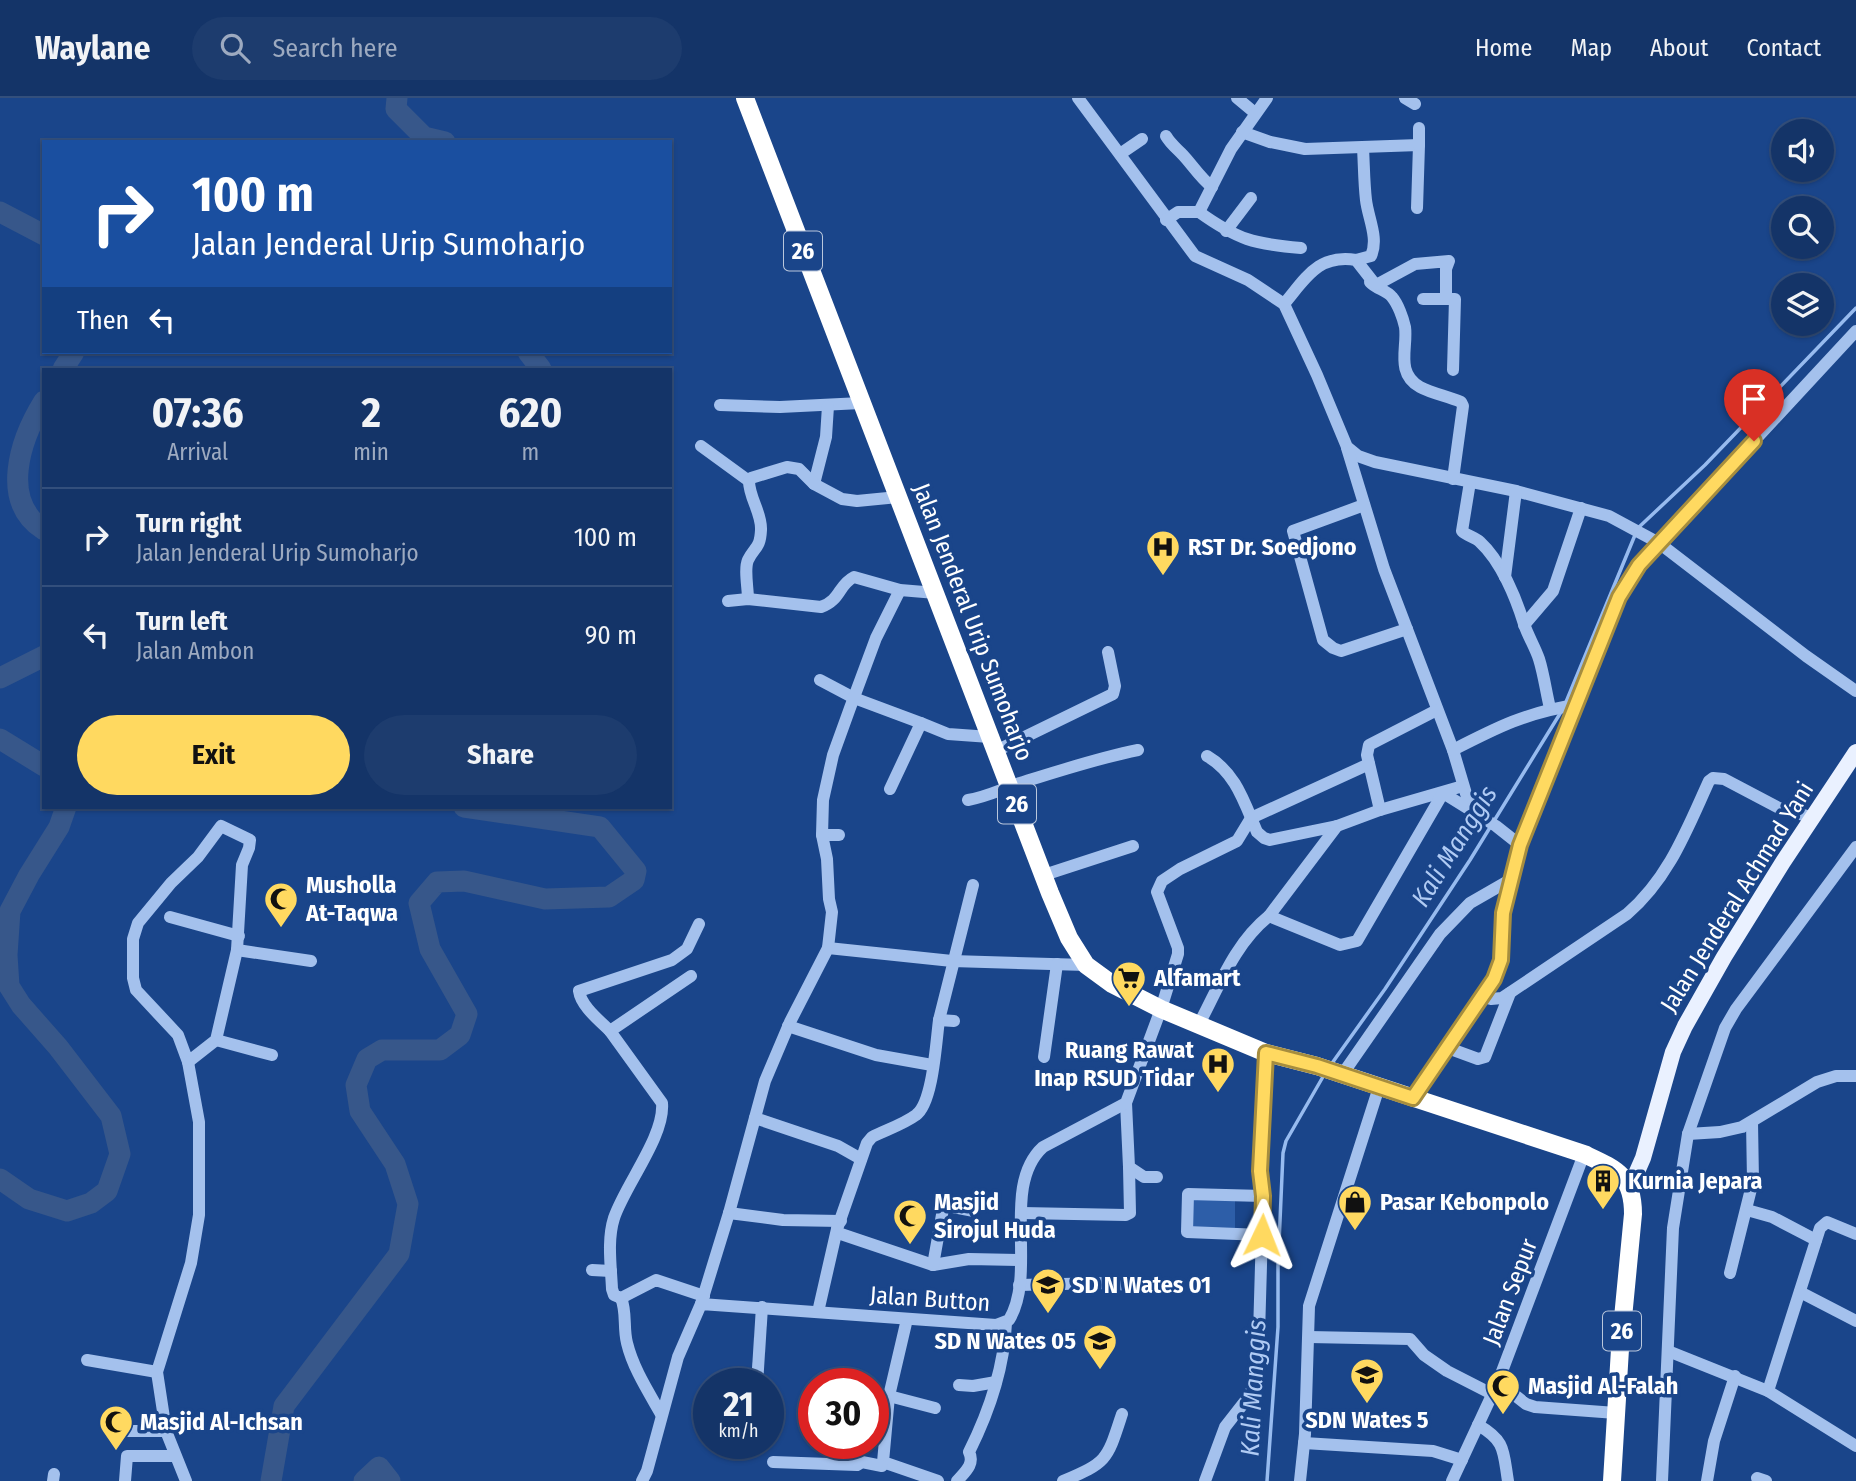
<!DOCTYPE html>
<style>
:root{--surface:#143468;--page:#1d3c6e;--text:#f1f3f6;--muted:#9daac0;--line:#334f7c;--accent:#ffd960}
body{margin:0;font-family:"Fira Sans Condensed",sans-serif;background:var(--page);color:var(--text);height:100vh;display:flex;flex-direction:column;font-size:26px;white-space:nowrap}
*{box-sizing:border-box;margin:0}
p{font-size:23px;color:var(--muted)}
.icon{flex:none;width:38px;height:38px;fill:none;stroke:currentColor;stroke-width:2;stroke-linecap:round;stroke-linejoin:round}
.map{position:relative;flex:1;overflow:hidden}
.sheet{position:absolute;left:42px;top:270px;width:630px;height:441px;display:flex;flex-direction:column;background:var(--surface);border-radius:0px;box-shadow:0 2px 5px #0004,0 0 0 2px var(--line)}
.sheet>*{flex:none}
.banner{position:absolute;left:42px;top:42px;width:630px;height:214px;border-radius:0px;box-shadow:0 2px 5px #0004,0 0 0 2px var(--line);background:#1a4fa0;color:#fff;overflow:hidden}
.fabs{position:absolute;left:1771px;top:21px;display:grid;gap:14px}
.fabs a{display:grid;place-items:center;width:63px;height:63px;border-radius:50%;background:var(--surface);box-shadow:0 2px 5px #0004,0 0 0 2px var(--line);font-size:35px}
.speed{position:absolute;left:693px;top:1270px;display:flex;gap:14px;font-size:35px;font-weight:700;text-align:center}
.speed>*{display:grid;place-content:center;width:91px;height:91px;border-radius:50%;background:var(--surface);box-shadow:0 2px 5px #0004,0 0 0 2px var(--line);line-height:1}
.speed small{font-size:18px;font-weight:400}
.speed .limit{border:10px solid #d22;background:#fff;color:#111}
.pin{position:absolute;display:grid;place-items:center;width:60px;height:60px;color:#fff;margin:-72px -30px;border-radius:50% 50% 50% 0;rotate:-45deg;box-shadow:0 0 7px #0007}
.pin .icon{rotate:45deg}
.me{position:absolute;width:77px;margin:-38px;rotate:2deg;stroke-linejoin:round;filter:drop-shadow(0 0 5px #0008)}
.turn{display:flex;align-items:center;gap:24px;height:147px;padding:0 35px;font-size:32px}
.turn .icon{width:91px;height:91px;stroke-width:2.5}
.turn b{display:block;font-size:49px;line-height:60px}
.then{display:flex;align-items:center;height:66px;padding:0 35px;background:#0003;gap:14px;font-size:26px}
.eta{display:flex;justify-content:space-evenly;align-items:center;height:119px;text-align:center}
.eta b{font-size:42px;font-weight:700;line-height:49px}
.primary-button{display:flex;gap:14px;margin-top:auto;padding:14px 35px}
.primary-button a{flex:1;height:80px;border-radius:42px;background:var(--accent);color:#111;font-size:28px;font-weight:700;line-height:80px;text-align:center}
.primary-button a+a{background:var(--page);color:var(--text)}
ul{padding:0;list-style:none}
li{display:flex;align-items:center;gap:21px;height:98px;padding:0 35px;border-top:2px solid var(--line)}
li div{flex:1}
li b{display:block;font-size:26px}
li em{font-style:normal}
header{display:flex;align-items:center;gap:42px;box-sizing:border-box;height:98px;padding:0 35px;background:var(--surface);border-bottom:2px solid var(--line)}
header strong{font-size:33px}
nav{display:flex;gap:38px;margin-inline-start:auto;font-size:24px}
.search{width:490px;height:63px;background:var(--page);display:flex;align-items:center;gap:18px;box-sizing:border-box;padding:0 24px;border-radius:38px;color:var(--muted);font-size:26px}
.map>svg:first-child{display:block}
.green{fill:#2d5ea8}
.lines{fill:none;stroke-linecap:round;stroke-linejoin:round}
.stream{stroke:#97bbef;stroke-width:3.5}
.river{stroke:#37578a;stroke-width:21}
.minor{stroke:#a4c1ed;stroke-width:12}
.major{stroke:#eaf1ff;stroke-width:16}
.highway{stroke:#fff;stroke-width:18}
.route-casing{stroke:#a68d3e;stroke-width:18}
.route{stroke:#ffd960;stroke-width:12}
.labels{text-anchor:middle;stroke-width:7;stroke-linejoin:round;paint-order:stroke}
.shield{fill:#1a458a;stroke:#bac7dc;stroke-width:2}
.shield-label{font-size:23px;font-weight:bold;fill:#fff}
.poi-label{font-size:24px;font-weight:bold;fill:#fff;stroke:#1a458a;text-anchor:start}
.street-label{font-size:24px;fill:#fff;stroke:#1a458a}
.water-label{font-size:26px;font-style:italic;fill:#b0cbf4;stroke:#1a458a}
</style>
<header>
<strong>Waylane</strong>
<div class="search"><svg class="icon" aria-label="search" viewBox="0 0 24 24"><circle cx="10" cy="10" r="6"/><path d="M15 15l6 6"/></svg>Search here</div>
<nav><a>Home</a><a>Map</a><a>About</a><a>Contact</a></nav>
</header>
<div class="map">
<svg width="1856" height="1383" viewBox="0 0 1856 1383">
<rect width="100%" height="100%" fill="#1a458a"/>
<path class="green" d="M1192 1099 1235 1100V1132L1191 1130Z"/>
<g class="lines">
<g class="stream">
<path d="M1638 430 1705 367 1856 210"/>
<path d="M1566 604 1635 437"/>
<path d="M1330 968 1385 891 1470 762 1561 614"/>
<path d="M1267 1383 1278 1229V1168L1283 1055 1286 1043 1324 977"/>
</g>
<g class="river">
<path d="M397 0 396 11 424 39 445 44"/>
<path d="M0 114 44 137"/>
<path d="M528 254 541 271"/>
<path d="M63 271 74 254"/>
<path d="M44 303C19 343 0 404 44 432"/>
<path d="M0 580 44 558"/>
<path d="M0 641 44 668"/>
<path d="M0 1081 29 1101 67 1113 91 1105 107 1093 120 1056 111 1018 58 949 21 907 9 888 7 857 10 813 29 777 59 729 66 709"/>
<path d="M271 1383 284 1308 399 1156 408 1106 395 1066 360 1013 356 987 367 961 382 952H440L460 937 467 916 430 851 419 805 437 784 464 783 545 801 609 799 634 782 636 773 600 729 464 709"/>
<path d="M364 1383 379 1369 390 1383"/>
</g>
<g class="minor">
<path d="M1078 0 1195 158 1248 182 1284 206 1317 277 1347 349 1358 358 1375 364 1516 393 1609 418 1659 445 1806 558 1856 593"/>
<path d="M1237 0 1255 15"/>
<path d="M1405 0 1415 6"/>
<path d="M1242 34 1270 44 1305 51 1419 47 1417 110"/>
<path d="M1166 38C1170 45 1175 49 1181 55 1192 66 1199 79 1212 89"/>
<path d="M1419 47V30"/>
<path d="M1120 56 1142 41"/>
<path d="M1199 114C1238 142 1254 146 1301 150"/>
<path d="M1166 122 1178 114H1199L1231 51 1267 0"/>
<path d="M1226 133 1251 100"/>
<path d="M1356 162 1371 158C1379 140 1368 120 1366 102 1364 85 1364 67 1363 50"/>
<path d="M1370 184C1376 191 1387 192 1392 199 1398 206 1403 220 1405 229 1408 249 1395 275 1420 289 1433 296 1448 298 1461 304L1463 308 1453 381"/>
<path d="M1423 201H1446"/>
<path d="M1284 206C1306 180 1318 156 1356 162L1374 185 1378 186 1415 166 1449 163 1446 171V201H1455L1453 272"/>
<path d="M720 307 780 309 861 305"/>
<path d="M701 348 749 383"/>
<path d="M1347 350 1384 471 1453 652 1467 699 1474 712"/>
<path d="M1470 384 1462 433C1467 438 1475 439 1480 444 1501 463 1516 500 1524 526 1528 538 1535 549 1539 561 1544 577 1546 594 1550 610"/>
<path d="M814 386 826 339 828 308"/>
<path d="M1364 407 1293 433 1323 542 1333 550 1341 553 1407 531"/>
<path d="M1505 479 1516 393"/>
<path d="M748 501C748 490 744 471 748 462 755 448 760 451 761 432 762 415 749 400 749 383L751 380 787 369 799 371 814 386 842 401 857 403 898 399"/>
<path d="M728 503 748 501 821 509C841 502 838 487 854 479L900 492 936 495"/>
<path d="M1524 527 1553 493 1581 410"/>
<path d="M820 582 854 600 921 625 890 691"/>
<path d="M921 625 948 636 990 639"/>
<path d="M1453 652C1496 630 1527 614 1576 607"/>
<path d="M996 653 1113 596 1115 588 1108 554"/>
<path d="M1207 658C1236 675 1244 704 1257 734L1264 740 1270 742 1337 728 1380 712 1463 688"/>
<path d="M968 702C986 699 1002 691 1020 685 1059 673 1098 660 1138 652"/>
<path d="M1380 712 1367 657 1369 647 1437 612"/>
<path d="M221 728 250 742 249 750 242 767 237 852 216 942 188 964 178 937 136 892 133 880V841L138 825 171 785 198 759Z"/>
<path d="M822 737H839"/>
<path d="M1044 777 1133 748"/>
<path d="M1269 818 1337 728"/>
<path d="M170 819 239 838"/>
<path d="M828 850 952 863 1086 867"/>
<path d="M237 852 311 863"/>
<path d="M691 878 610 933 662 1005C665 1038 625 1087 614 1120 607 1142 611 1168 612 1191L614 1197 621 1200 656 1182 704 1198"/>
<path d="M1483 899 1491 901 1502 900 1627 816C1669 780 1687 731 1709 683L1713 680 1724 681 1779 710 1814 720"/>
<path d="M939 922C936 944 933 1005 916 1017 904 1026 886 1032 872 1039L867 1045 837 1131 838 1135 933 1167 969 1161 1021 1162"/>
<path d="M954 923 939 922 973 787"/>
<path d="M788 928 876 957 932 967"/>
<path d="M1198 928C1219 889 1234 846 1269 818L1340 847 1357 843 1443 695 1496 728 1520 747"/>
<path d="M610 933C599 922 581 908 579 893L672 862 687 851 699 826"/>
<path d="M216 942 272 957"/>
<path d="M1448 950 1478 961 1485 959 1510 895"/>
<path d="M1044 959 1057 866"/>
<path d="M1342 977 1440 836 1470 805 1510 782"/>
<path d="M1413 1000 1494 881 1501 862 1503 815 1520 747 1619 499 1639 467 1856 233"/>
<path d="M1126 1005 1129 1069 1144 1079H1157"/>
<path d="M755 1020 838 1048 861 1061"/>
<path d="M1688 1036 1720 1034 1742 1029 1817 984 1836 978H1856"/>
<path d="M1747 1112 1772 1119 1816 1142"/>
<path d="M729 1115 783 1122 841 1123"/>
<path d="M1022 1115 1126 1117 1130 1115 1129 1069"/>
<path d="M1262 1137 1187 1134 1188 1096 1263 1098"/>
<path d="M933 1167 943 1111 948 1108 974 1113"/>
<path d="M592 1172 611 1173"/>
<path d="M1730 1175 1753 1083 1752 1024"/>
<path d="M1019 1187 1105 1185 1130 1187"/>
<path d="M1800 1194 1856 1223"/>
<path d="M621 1200C627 1214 623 1230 627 1245 633 1270 648 1293 661 1316"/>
<path d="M701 1206 729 1115 765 983 790 924 828 850 832 814 829 801 827 761 822 737 823 702 833 657 850 610 876 540 900 492"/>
<path d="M818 1214 837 1131"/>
<path d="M907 1221 889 1298 883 1364 938 1383"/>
<path d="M1309 1239 1410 1241 1424 1257 1447 1273 1492 1296"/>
<path d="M1668 1253 1768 1293 1856 1348"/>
<path d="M87 1262 157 1274"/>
<path d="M1498 1284 1526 1306 1535 1309 1616 1315"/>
<path d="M757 1286 762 1209"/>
<path d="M959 1287 973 1288 996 1284"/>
<path d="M1768 1293 1820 1130 1827 1124 1856 1136"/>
<path d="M889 1298 935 1310"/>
<path d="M768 1314H773"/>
<path d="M1478 1327C1506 1343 1503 1353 1508 1383"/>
<path d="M116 1333H166"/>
<path d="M1304 1345 1433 1353 1462 1362"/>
<path d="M773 1364 857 1367 862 1364 882 1368"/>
<path d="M1757 1380 1766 1383"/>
<path d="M53 1383 54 1376"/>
<path d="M125 1383 127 1358H175"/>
<path d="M186 1383 166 1333 157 1274 191 1165 199 1117V1024L188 964"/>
<path d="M642 1383 647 1373 678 1259 701 1206 996 1227 1009 1222C1038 1174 1000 1088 1043 1049L1126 1005 1161 911 1178 856V850L1157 794 1162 783 1180 771 1237 743 1251 720 1369 666"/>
<path d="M957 1383C965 1374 975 1366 969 1354 989 1314 1004 1270 1006 1225"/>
<path d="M1063 1383C1108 1364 1107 1362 1122 1316"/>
<path d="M1205 1383 1225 1329 1250 1297 1258 1271 1263 1098 1260 1073 1266 955"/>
<path d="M1300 1383 1305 1336 1309 1208 1379 989"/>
<path d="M1452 1383 1498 1284 1584 1056"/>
<path d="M1662 1383 1673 1130 1688 1036 1725 930 1736 911 1856 749"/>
<path d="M1707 1383 1714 1343 1735 1278"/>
</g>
<path class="major" d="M1628 1084 1636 1076 1643 1060 1673 954 1685 928 1724 859 1783 764 1856 654"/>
<path class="highway" d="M745 0 1050 795 1069 840 1086 867 1112 886 1161 911 1266 955 1317 968 1584 1056C1616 1071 1633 1077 1633 1116L1620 1251 1612 1383"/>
</g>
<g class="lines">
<g class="route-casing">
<path id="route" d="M1262 1137 1263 1098 1260 1073 1266 955 1317 968 1413 1000 1494 881 1501 862 1503 815 1520 747 1619 499 1639 467 1754 343"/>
</g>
<use href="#route" class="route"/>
</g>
<defs>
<g id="hospital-pin" transform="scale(1.75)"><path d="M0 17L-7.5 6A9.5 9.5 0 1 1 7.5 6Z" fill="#ffd960" stroke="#1a458a"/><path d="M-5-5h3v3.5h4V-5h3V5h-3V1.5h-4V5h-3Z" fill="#111"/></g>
<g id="mosque-pin" transform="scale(1.75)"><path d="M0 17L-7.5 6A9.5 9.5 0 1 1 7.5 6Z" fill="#ffd960" stroke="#1a458a"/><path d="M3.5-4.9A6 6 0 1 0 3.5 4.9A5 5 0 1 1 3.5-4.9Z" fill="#111"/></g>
<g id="supermarket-pin" transform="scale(1.75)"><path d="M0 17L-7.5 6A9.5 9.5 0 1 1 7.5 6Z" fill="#ffd960" stroke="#1a458a"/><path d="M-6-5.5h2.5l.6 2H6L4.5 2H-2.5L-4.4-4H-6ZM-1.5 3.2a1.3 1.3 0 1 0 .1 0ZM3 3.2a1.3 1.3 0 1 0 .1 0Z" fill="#111"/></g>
<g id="building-pin" transform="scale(1.75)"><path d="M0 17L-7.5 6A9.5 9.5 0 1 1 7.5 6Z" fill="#ffd960" stroke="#1a458a"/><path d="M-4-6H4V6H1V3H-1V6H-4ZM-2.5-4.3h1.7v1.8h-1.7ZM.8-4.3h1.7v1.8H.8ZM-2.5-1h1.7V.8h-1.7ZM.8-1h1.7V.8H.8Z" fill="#111"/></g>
<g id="shop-pin" transform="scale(1.75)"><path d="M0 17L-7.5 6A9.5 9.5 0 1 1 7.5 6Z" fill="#ffd960" stroke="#1a458a"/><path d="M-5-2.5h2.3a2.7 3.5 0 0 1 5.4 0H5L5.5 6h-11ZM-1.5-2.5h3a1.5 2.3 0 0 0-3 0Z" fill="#111"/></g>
<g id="school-pin" transform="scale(1.75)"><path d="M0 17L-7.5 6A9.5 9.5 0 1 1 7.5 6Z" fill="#ffd960" stroke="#1a458a"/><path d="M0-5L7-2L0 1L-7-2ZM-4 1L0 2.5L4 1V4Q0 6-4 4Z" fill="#111"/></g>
</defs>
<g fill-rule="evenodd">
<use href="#hospital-pin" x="1163" y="449"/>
<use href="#mosque-pin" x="281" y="801"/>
<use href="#supermarket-pin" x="1129" y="880"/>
<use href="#hospital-pin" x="1218" y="966"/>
<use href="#building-pin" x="1603" y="1083"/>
<use href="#shop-pin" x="1355" y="1104"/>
<use href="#mosque-pin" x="910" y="1118"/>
<use href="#school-pin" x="1048" y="1187"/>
<use href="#school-pin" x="1100" y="1243"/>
<use href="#school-pin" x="1367" y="1277"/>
<use href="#mosque-pin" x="1503" y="1288"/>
<use href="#mosque-pin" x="116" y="1324"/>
</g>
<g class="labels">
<g class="shield">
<rect x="784" y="133.5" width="38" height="39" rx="5"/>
<rect x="998" y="686.5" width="38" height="39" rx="5"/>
<rect x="1603" y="1213.5" width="38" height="39" rx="5"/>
</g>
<g class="shield-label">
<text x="803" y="161">26</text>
<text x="1017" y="714">26</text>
<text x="1622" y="1241">26</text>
</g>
<g class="poi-label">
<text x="1188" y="457">RST Dr. Soedjono</text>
<text x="306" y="795">Musholla<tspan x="306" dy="28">At-Taqwa</tspan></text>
<text x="1154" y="888">Alfamart</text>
<text x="1194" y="960" text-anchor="end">Ruang Rawat<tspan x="1194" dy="28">Inap RSUD Tidar</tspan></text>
<text x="1628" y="1091">Kurnia Jepara</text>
<text x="934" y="1112">Masjid<tspan x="934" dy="28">Sirojul Huda</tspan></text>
<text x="1380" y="1112">Pasar Kebonpolo</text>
<text x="1072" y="1195">SD N Wates 01</text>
<text x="1076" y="1251" text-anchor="end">SD N Wates 05</text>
<text x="1528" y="1296">Masjid Al-Falah</text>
<text x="1367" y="1330" text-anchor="middle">SDN Wates 5</text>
<text x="140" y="1332">Masjid Al-Ichsan</text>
</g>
<g class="street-label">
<text transform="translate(973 524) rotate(69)" y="8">Jalan Jenderal Urip Sumoharjo</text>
<text transform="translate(1737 799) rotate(-58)" y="8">Jalan Jenderal Achmad Yani</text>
<text transform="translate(1510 1194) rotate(-69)" y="8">Jalan Sepur</text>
<text transform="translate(930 1201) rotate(4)" y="8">Jalan Button</text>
</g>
<g class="water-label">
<text transform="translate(1454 748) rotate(-58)" y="9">Kali Manggis</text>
<text transform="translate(1253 1290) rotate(-87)" y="9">Kali Manggis</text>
</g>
</g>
</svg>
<div class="fabs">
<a><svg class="icon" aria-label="sound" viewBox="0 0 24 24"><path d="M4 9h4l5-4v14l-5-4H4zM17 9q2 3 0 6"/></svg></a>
<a><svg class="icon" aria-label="search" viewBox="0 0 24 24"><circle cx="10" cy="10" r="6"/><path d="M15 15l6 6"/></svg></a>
<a><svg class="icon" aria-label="layers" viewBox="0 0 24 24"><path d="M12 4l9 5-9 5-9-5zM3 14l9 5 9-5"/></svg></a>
</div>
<div class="speed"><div>21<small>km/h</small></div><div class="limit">30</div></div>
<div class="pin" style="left:1754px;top:343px;background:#d93025"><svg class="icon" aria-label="arrive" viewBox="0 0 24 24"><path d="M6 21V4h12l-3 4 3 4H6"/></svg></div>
<svg class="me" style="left:1262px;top:1137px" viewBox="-20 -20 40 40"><path d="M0-17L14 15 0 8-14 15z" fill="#ffd960" stroke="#fff" stroke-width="4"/></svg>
<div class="banner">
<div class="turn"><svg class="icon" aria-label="right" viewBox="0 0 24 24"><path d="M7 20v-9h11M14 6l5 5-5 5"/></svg><div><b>100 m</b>Jalan Jenderal Urip Sumoharjo</div></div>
<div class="then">Then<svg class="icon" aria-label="left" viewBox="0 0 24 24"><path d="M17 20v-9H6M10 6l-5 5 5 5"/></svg></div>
</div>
<section class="sheet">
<div class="eta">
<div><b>07:36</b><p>Arrival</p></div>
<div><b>2</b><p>min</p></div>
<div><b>620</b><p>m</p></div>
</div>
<ul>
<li><svg class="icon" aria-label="right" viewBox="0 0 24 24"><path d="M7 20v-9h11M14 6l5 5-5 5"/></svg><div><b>Turn right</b><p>Jalan Jenderal Urip Sumoharjo</p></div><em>100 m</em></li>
<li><svg class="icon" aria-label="left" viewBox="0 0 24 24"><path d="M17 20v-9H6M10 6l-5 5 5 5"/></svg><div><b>Turn left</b><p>Jalan Ambon</p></div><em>90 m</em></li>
</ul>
<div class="primary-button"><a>Exit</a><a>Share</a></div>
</section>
</div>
